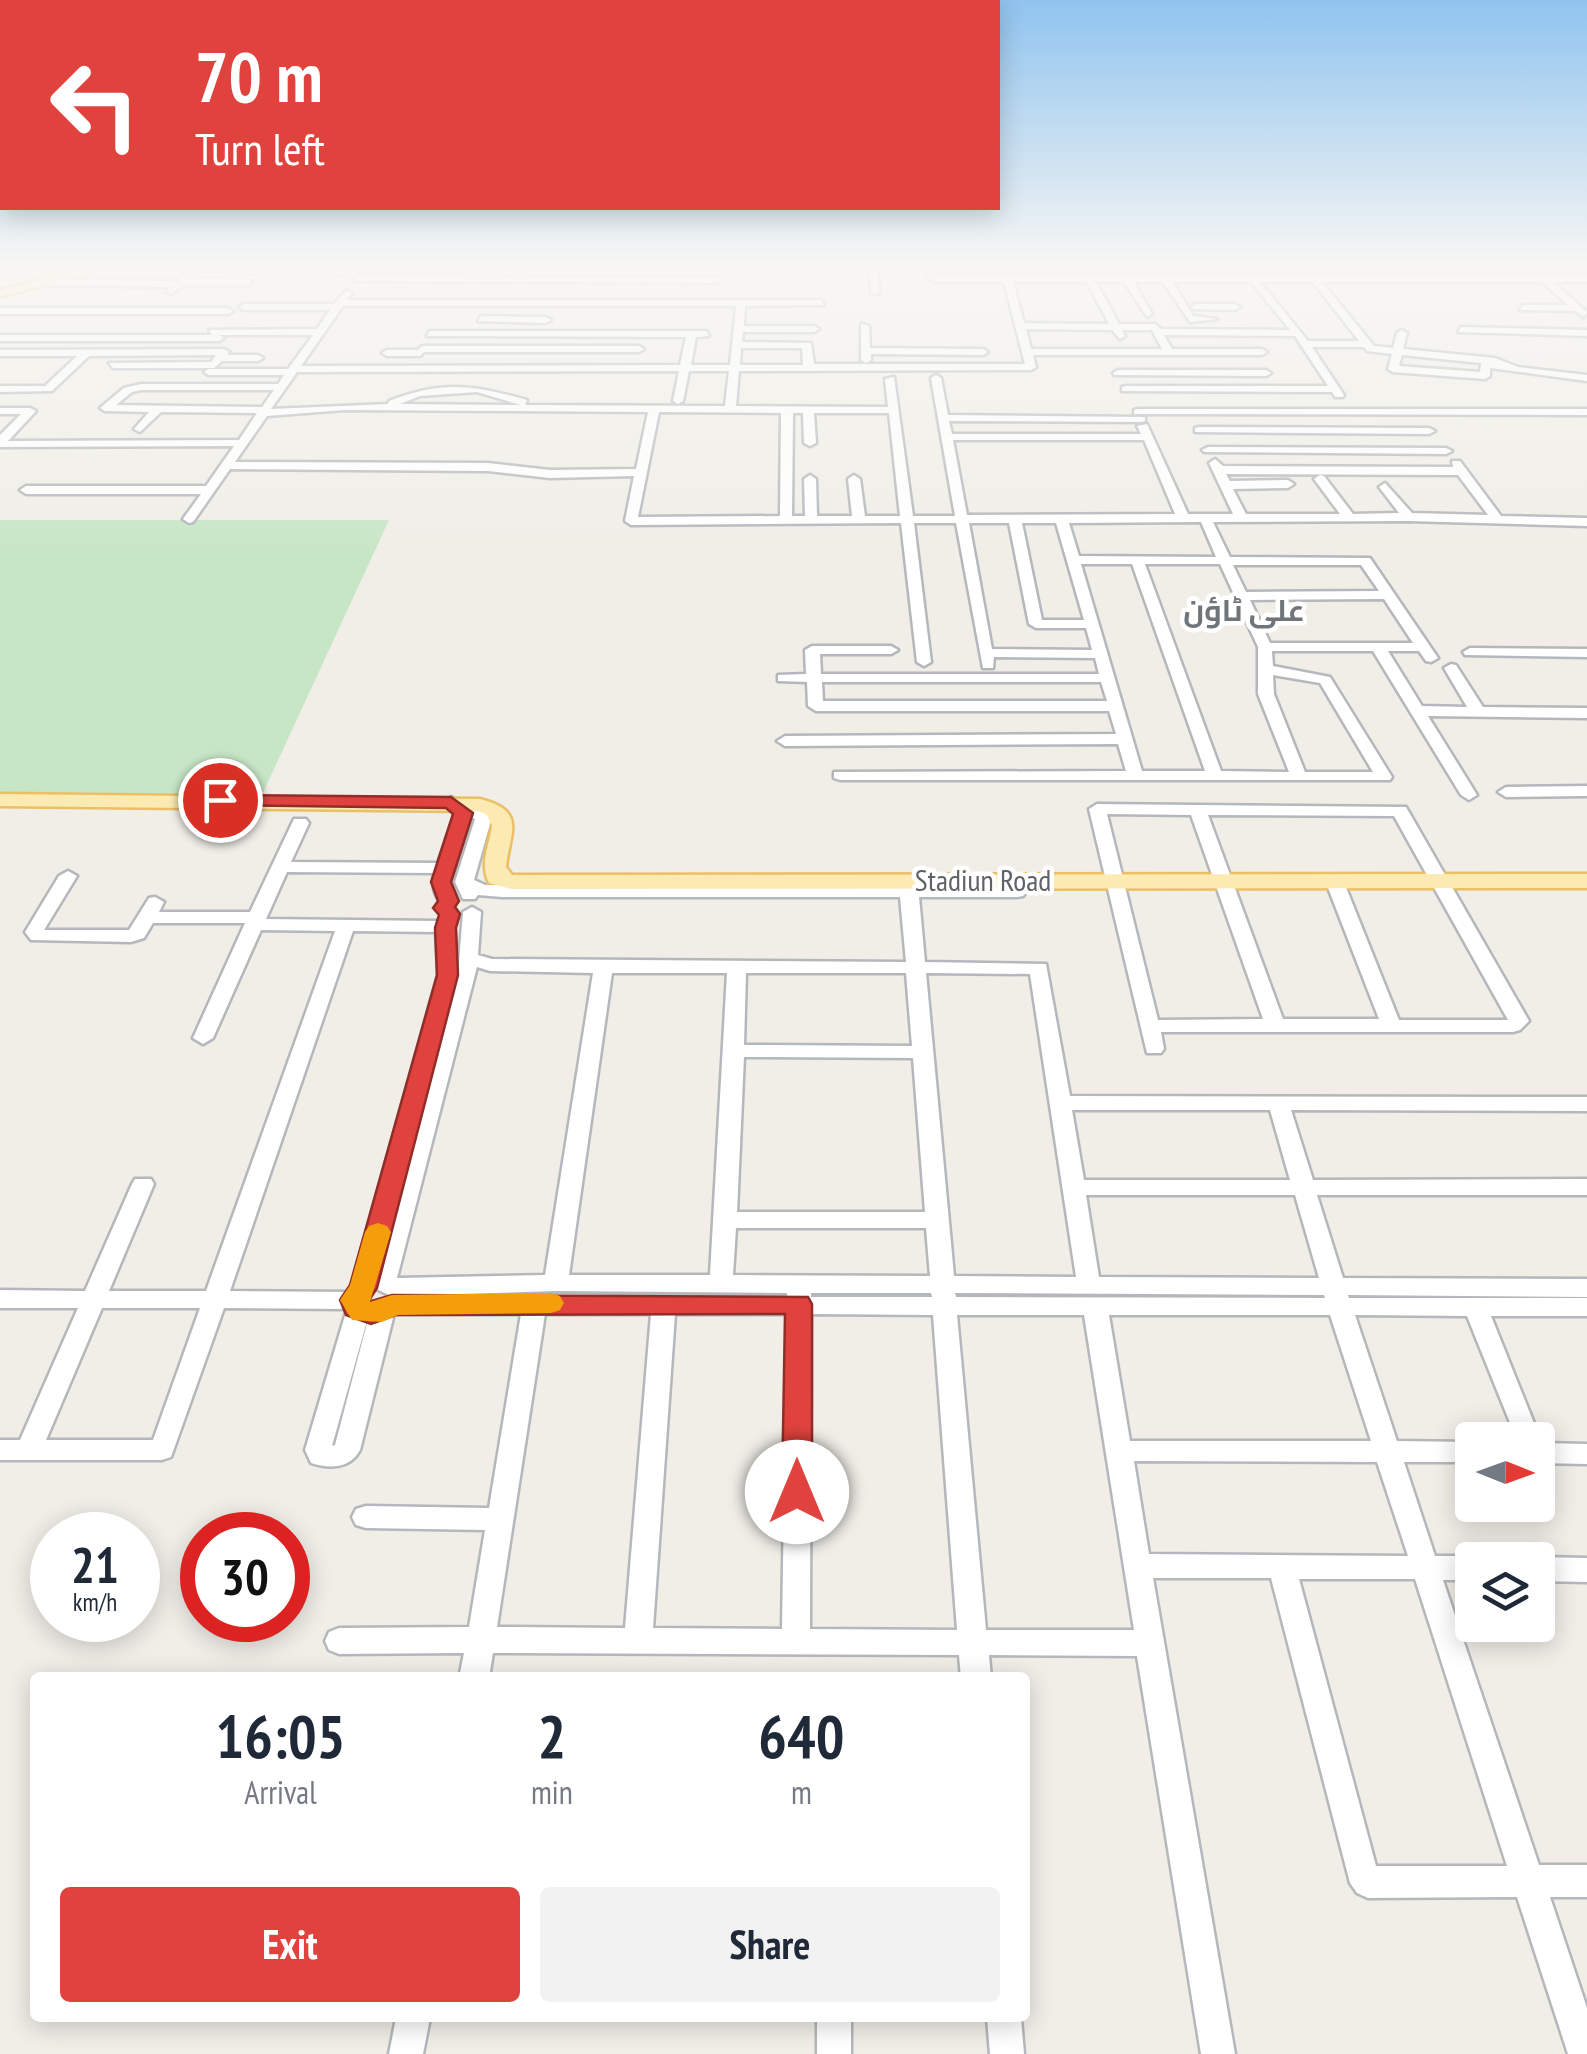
<!DOCTYPE html>
<meta charset="utf-8">
<style>
:root{--surface:#fff;--page:#f2f2f3;--text:#1f2937;--muted:#747a83;--accent:#e0433d}
body{margin:0;font-family:"PT Sans Narrow",Cairo,sans-serif;background:var(--page);color:var(--text);height:100vh;display:flex;flex-direction:column;font-size:38px;white-space:nowrap}
*{box-sizing:border-box;margin:0}
p{font-size:32px;color:var(--muted)}
.icon{flex:none;width:55px;height:55px;fill:none;stroke:currentColor;stroke-width:2;stroke-linecap:round;stroke-linejoin:round}
.map{position:relative;flex:1;overflow:hidden}
.drawer{position:absolute;left:30px;top:1672px;width:1000px;height:350px;display:flex;flex-direction:column;background:var(--surface);border-radius:10px;box-shadow:0 5px 25px #0003}
.drawer>*{flex:none}
.guide{position:absolute;left:0px;top:0px;width:1000px;height:210px;box-shadow:0 5px 25px #0003;background:#e0433d;color:#fff;overflow:hidden}
.needle{width:65px;rotate:91deg}
.fabs{position:absolute;left:1455px;top:1422px;display:grid;gap:20px}
.fabs a{display:grid;place-items:center;width:100px;height:100px;border-radius:10px;background:var(--surface);box-shadow:0 5px 25px #0003;font-size:50px}
.speed{position:absolute;left:30px;top:1512px;display:flex;gap:20px;font-size:50px;font-weight:700;text-align:center}
.speed>*{display:grid;place-content:center;width:130px;height:130px;border-radius:50%;background:var(--surface);box-shadow:0 5px 25px #0003;line-height:1}
.speed small{font-size:25px;font-weight:400}
.speed .limit{border:15px solid #d22;background:#fff;color:#111}
.pin{position:absolute;display:grid;place-items:center;width:85px;height:85px;color:#fff;margin:-42px;border:5px solid #fff;border-radius:50%;box-shadow:0 2px 10px #0007}
.me{position:absolute;width:110px;margin:-55px;rotate:0deg;stroke-linejoin:round;filter:drop-shadow(0 0 8px #0008)}
.turn{display:flex;align-items:center;gap:35px;height:210px;padding:0 30px;font-size:45px}
.turn .icon{width:130px;height:130px;stroke-width:2.5}
.turn b{display:block;font-size:70px;line-height:85px}
.eta{display:flex;justify-content:space-evenly;align-items:center;height:170px;text-align:center}
.eta b{font-size:60px;font-weight:800;line-height:70px}
.cta{display:flex;gap:20px;margin-top:auto;padding:20px 30px}
.cta a{flex:1;height:115px;border-radius:10px;background:var(--accent);color:#fff;font-size:40px;font-weight:800;line-height:115px;text-align:center}
.cta a+a{background:var(--page);color:var(--text)}
.map>svg:first-child{display:block}
.green{fill:#c7e6c6}
.lines{fill:none;stroke-linecap:round;stroke-linejoin:round}
.minor-casing{stroke:#b4b7bb;stroke-width:5}
.major-casing{stroke:#eabf66;stroke-width:5}
.minor{fill:#fff;fill-rule:evenodd}
.major{fill:#fbebb2;fill-rule:evenodd}
.route{fill:#e0433d;stroke:#922c28;stroke-width:2.5}
.slow{fill:#f59e0b}
.labels{text-anchor:middle;stroke-width:9;stroke-linejoin:round;paint-order:stroke}
.far-quarter-label{font-size:30px;font-weight:bold;fill:#707579;stroke:#fff}
.street-label{font-size:30px;fill:#5f6367;stroke:#fff}
</style>
<div class="map">
<svg width="1587" height="2054" viewBox="0 0 1587 2054">
<rect width="100%" height="100%" fill="#f0eee7"/>
<path class="green" d="M0 520H389L262 795H0Z"/>
<g class="lines">
<g class="minor-casing">
<g id="minor">
<path d="M195 267H204L191 279H247L252 282 247 285H184L171 294 166 291 171 287 47 285 42 282 47 279 177 281Z"/>
<path d="M870 267H878L879 294 871 292Z"/>
<path d="M927 267H935L938 276H1587V282H1553L1587 312 1584 317 1575 311 1520 310 1523 305H1568L1542 282H1322L1374 346 1393 348 1397 333 1402 330 1407 333 1403 349 1495 358 1518 367 1587 375V381L1490 368V376L1485 379 1393 372 1388 369 1392 354 1367 351 1364 347H1312L1344 395 1343 397H1335L1332 392 1122 391V387L1126 386H1328L1295 336 1164 335 1172 349H1262L1267 352 1262 355H1033L1036 367 1031 370 739 371 736 406 888 407 885 379 894 377 913 516H955L931 378 936 375 941 378 948 415 1145 417V421L1141 422 949 421 952 434H1141L1137 426 1147 424 1188 514H1233L1209 463 1215 459 1223 466 1453 467 1452 461H1460L1501 516 1587 518V526L1408 521 1213 522 1230 557 1370 558 1438 658 1431 662 1426 661 1419 651H1388L1422 706 1467 707 1444 668 1451 664 1456 665 1483 707 1587 708V718L1428 716 1477 795 1469 800 1461 795 1373 651H1272L1273 666 1330 677 1392 777 1390 780H840L834 778V772L1126 771 1118 744 785 746 777 741 785 736 1116 734 1109 711H816L808 706 807 682 778 681V675L806 674 805 650 812 646H891L898 650 891 654H820L821 674H1099L1095 658 994 657 993 668H983L956 523H914L931 662 924 666 917 662 901 523 631 525 625 521 634 476 550 478 488 471 230 469 193 522 189 523 183 519 201 494H26L20 490 26 486H206L234 446 0 447V435L21 414H0V408H30L36 411 8 441 239 440 257 413 161 412 140 432 134 429 149 412 105 411 100 408 124 388 141 384H278L284 375H209L204 372 209 369H288L313 335H212L209 330 317 329 330 310H244L239 307 244 304H334L347 290 352 293 347 300H821L824 305 745 306 744 326H814L819 329 814 332H743L742 342 811 343 814 364H1025L1004 282H934L929 279ZM1013 282H1087L1109 324 1024 323ZM1096 282H1124L1147 317 1152 314 1134 282H1163L1190 322 1217 319 1193 316 1173 282H1251L1290 330 1161 329 1155 324H1119ZM1260 282H1313L1359 341H1308ZM343 306H736L730 365H691L696 337 709 336 706 331H430L427 336 686 337 680 365 301 366ZM1026 329 1112 330 1120 339 1125 336 1122 330H1152L1162 349H1031ZM741 348H802L803 365H740ZM1402 355 1481 363 1480 372 1399 366ZM679 371 673 401 678 404 683 401 689 371H729L725 406 525 405 527 400C474 385 442 380 389 401L388 404 271 409 297 372ZM141 390H274L262 407 116 405 132 392ZM477 392 521 405 400 404 420 396ZM345 410 648 412 636 469 550 470 488 463 235 462 267 416ZM659 412 781 413 780 516 638 517ZM793 413H803L804 443 810 446 816 443 814 413H889L900 516H865L860 479 854 475 848 479 852 516H817L816 479 810 475 804 479 805 516H792ZM953 440H1144L1175 514 967 515ZM1226 474 1458 475 1488 515 1412 513 1385 483 1379 487 1399 513 1353 514 1324 476 1320 475 1314 479 1340 514H1246L1233 489 1288 488 1294 484 1288 480 1230 481ZM1201 522 1216 557 1079 556 1069 523ZM969 523H1009L1029 624 1036 628H1086L1092 650 992 649ZM1022 523H1056L1084 620H1042ZM1081 564H1132L1205 771H1142ZM1145 564H1220L1258 647V694L1289 772 1221 771ZM1233 565H1361L1379 591 1246 592ZM1384 599 1413 643H1270L1250 600ZM1273 675 1320 683 1373 772H1305L1274 694ZM822 682H1101L1107 701H823Z"/>
<path d="M231 268H345L349 271 345 274 228 273Z"/>
<path d="M357 276 717 277 722 280 717 283 354 281Z"/>
<path d="M1194 304H1235L1240 307 1235 310 1191 309Z"/>
<path d="M0 308H228L233 311 228 314H0Z"/>
<path d="M481 316 546 317 551 320 546 323 478 321Z"/>
<path d="M861 324 869 326 870 348 983 349 988 352 983 355 871 354V360L866 363 861 360Z"/>
<path d="M1461 327 1587 330V336L1458 332Z"/>
<path d="M0 335H219L224 338 219 341H0Z"/>
<path d="M422 346H639L644 349 639 352H424L420 356H387L382 353 387 350H418Z"/>
<path d="M224 349 229 352 227 355H258L263 358 258 361H222L214 368H113L109 363 211 362 216 355 89 356 52 391 0 392V386H45L77 356H0V350Z"/>
<path d="M1118 370H1266L1271 373 1266 376 1114 375 1113 373Z"/>
<path d="M1138 409H1587V415L1134 414V410Z"/>
<path d="M1199 427 1429 428 1435 431 1429 434 1195 432V428Z"/>
<path d="M1208 447 1446 448 1452 451 1446 454 1204 452 1202 450Z"/>
<path d="M1470 648 1587 649V657L1465 655 1463 652Z"/>
<path d="M1587 786V796L1506 797 1498 792 1506 787Z"/>
<path d="M451 797 492 817 474 880 485 885 1023 888 1026 892 1023 896 1017 897H919L925 962 1046 964 1070 1096 1587 1097V1111L1291 1110 1313 1180 1587 1179V1195H1317L1343 1278 1587 1279V1297L1348 1295 1349 1298H1587V1316H1491L1542 1443 1587 1444V1464L1538 1463V1440H1517L1467 1316 1355 1315 1397 1441 1472 1442V1462H1404L1435 1556H1472L1482 1560H1472V1580H1443L1539 1865H1587V1897H1550L1587 2008V2054H1568L1517 1897 1368 1898 1357 1893 1350 1883 1271 1578H1153L1235 2054H1201L1137 1656 989 1655 991 1678H961L959 1655 493 1653 489 1678H459L464 1653 339 1654 329 1650 325 1641 329 1632 339 1628 469 1627 485 1530 366 1528 356 1525 352 1517 356 1509 366 1506 489 1508 521 1314H394L360 1450C350 1469 329 1469 311 1463L305 1450 347 1309 224 1308 171 1457 162 1460H0V1440H20L78 1308H0V1290L85 1291 132 1184 135 1179H151L154 1184 109 1291H206L335 931 261 930 213 1038 203 1044 193 1038 245 923H153L144 938 131 942 31 940 25 932 59 876 68 871 77 876 44 930H129L149 898 155 897 164 902 159 912H250L294 819H306L309 823 291 862 438 863 455 813 443 802ZM470 817 475 819 455 882 463 899H475L478 895 502 897H900L906 962 492 959 478 955 481 912 472 907 463 912 458 974 454 927 459 914 456 910H444L438 921 266 919 287 872 435 873C431 885 435 903 448 906L454 905 457 901 450 882ZM353 931 436 932 438 975 351 1287 354 1292 230 1291ZM477 967 490 971 593 973 545 1275 397 1278ZM612 973H727L710 1275H569ZM746 973H906L912 1046 744 1045ZM926 973 1030 974 1076 1277 954 1276ZM744 1057 913 1058 925 1212H737ZM1072 1110H1270L1290 1180H1084ZM1086 1195H1295L1319 1278 1099 1277ZM736 1228H926L930 1276 733 1275ZM374 1288 391 1296 556 1291 787 1293V1297L535 1294 384 1299 370 1312 335 1445 332 1446 370 1310 363 1303 362 1295 371 1293ZM811 1293H931L932 1297H811ZM955 1293 1324 1295 1325 1298 956 1297ZM102 1308H200L153 1440H46ZM545 1314H651L625 1628 497 1627ZM675 1314H787L782 1629 653 1628ZM811 1314 933 1315 957 1630 810 1629ZM957 1315H1084L1134 1630H986ZM1109 1315H1330L1371 1441H1130ZM1134 1461 1377 1462 1408 1556 1149 1554ZM1299 1579H1415L1507 1866H1376Z"/>
<path d="M1097 804 1406 807 1529 1021 1520 1030 1513 1032H1161L1164 1049 1161 1053H1147L1089 809ZM1107 814 1191 815 1263 1019 1158 1020ZM1208 815 1394 816 1508 1020H1399L1343 880 1334 875 1325 880 1379 1019H1283Z"/>
<path d="M1538 1557 1587 1558V1582L1538 1581V1560H1530Z"/>
<path d="M396 2018H430L423 2054H389Z"/>
<rect x="817" y="2018" width="34" height="36"/>
<path d="M987 2018H1021L1024 2054H990Z"/>
</g>
</g>
<g class="major-casing">
<g id="major">
<path d="M89 267H108L0 297V290Z"/>
<path d="M0 794 480 799C527 811 510 831 506 867L512 875 1587 874V888L511 889 489 883C479 863 490 845 492 825L486 814 478 811 0 806Z"/>
</g>
</g>
<use href="#minor" class="minor"/>
<use href="#major" class="major"/>
</g>
<linearGradient id="sky" x2="0" y2="1"><stop stop-color="#90c4ef"/><stop offset="0.48" stop-color="#f8f7f4"/><stop offset="1" stop-color="#f8f7f4" stop-opacity="0"/></linearGradient>
<rect width="1587" height="555" fill="url(#sky)"/>
<path class="route" d="M220 795 451 797 473 813 451 882 459 901 455 907 460 914 456 928 458 975 377 1288 368 1302 392 1295 808 1297 812 1304V1492L808 1500 797 1504 786 1500 782 1492 785 1314 396 1315 371 1324 346 1315 340 1300 350 1285 437 975 435 928 439 915 433 908 438 901 431 882 453 814 446 808 213 805V796Z"/>
<path class="slow" d="M378 1223 387 1226 391 1232 370 1302 392 1295 551 1293 560 1296 564 1303 560 1310 551 1313 398 1315 382 1322 352 1320 340 1300 350 1285 365 1232 369 1226Z"/>
<g class="labels">
<g class="far-quarter-label">
<text x="1244" y="621">علی ٹاؤن</text>
</g>
<g class="street-label">
<text x="983" y="891">Stadiun Road</text>
</g>
</g>
</svg>
<div class="fabs">
<a><svg class="needle" viewBox="-14 -14 28 28"><path d="M0-13l5 13h-10z" fill="#e53935"/><path d="M0 13l5-13h-10z" fill="#747a83"/></svg></a>
<a><svg class="icon" aria-label="layers" viewBox="0 0 24 24"><path d="M12 4l9 5-9 5-9-5zM3 14l9 5 9-5"/></svg></a>
</div>
<div class="speed"><div>21<small>km/h</small></div><div class="limit">30</div></div>
<div class="pin" style="left:220px;top:800px;background:#d93025"><svg class="icon" aria-label="arrive" viewBox="0 0 24 24"><path d="M6 21V4h12l-3 4 3 4H6"/></svg></div>
<svg class="me" style="left:797px;top:1492px" viewBox="-20 -20 40 40"><circle r="19" fill="#fff"/><path d="M0-13L10 11 0 6-10 11z" fill="#e0433d"/></svg>
<div class="guide">
<div class="turn"><svg class="icon" aria-label="left" viewBox="0 0 24 24"><path d="M17 20v-9H6M10 6l-5 5 5 5"/></svg><div><b>70 m</b>Turn left</div></div>
</div>
<section class="drawer">
<div class="eta">
<div><b>16:05</b><p>Arrival</p></div>
<div><b>2</b><p>min</p></div>
<div><b>640</b><p>m</p></div>
</div>
<div class="cta"><a>Exit</a><a>Share</a></div>
</section>
</div>
